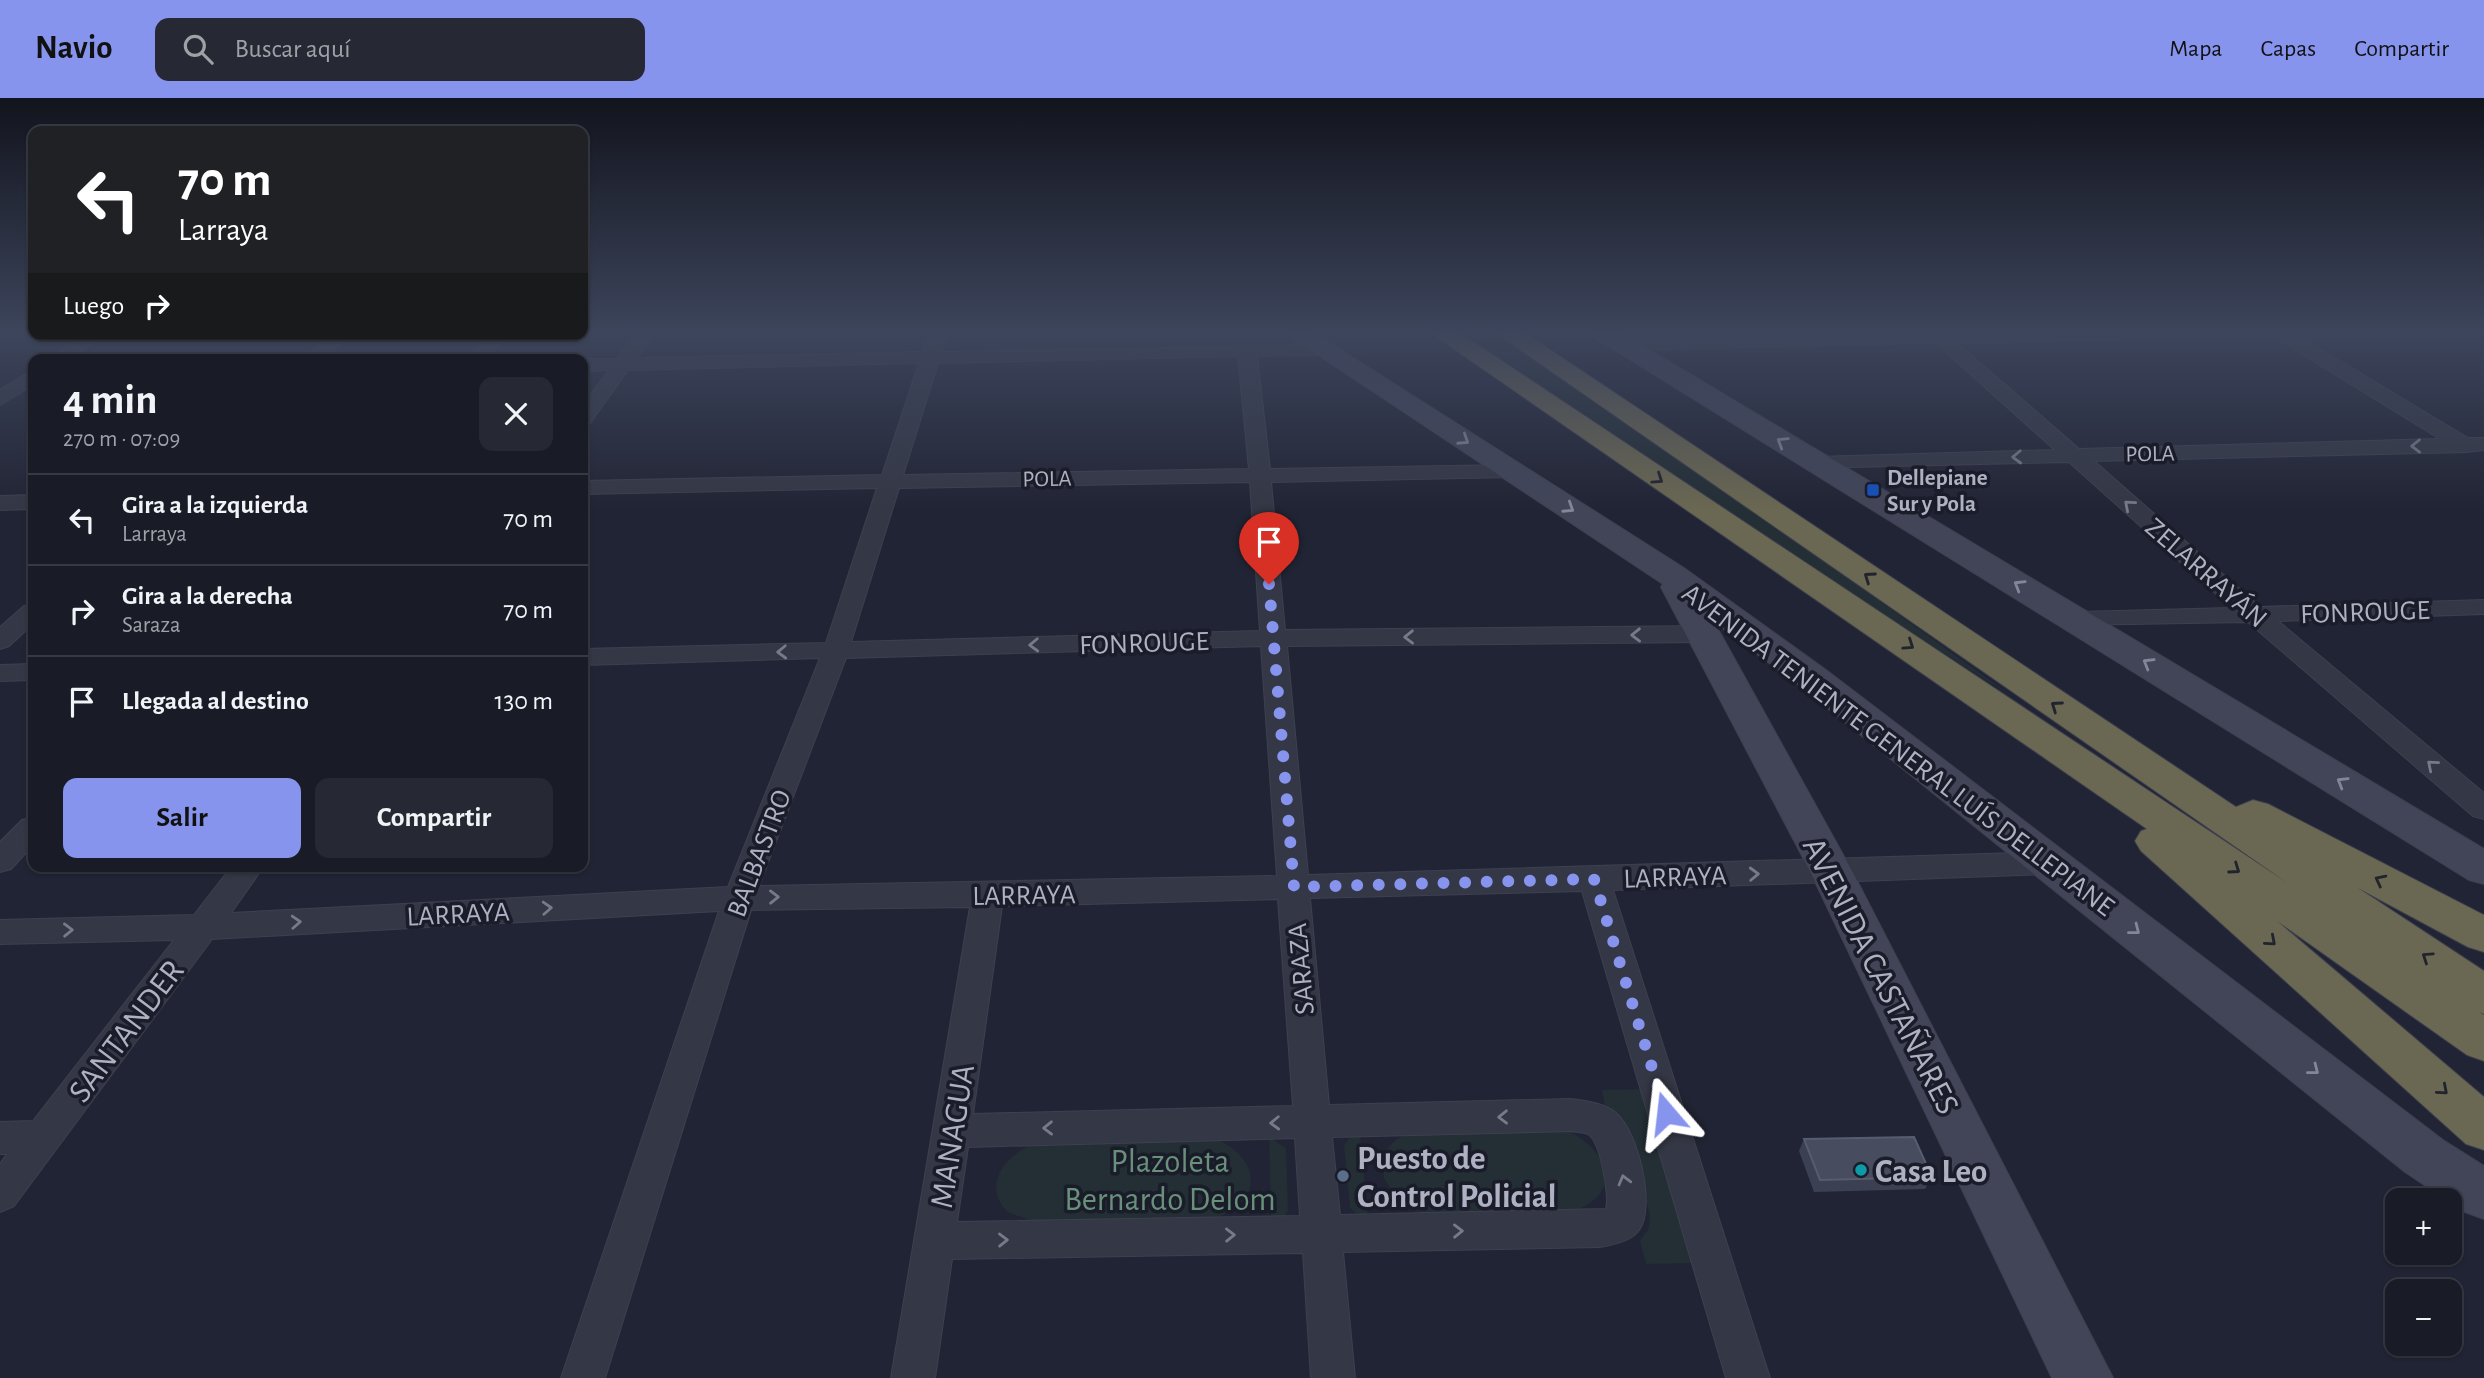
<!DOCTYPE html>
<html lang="es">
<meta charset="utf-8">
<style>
:root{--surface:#191b27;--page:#262833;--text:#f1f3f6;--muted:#9fa1a7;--line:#373944;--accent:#8794ee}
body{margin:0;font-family:"Alegreya Sans",sans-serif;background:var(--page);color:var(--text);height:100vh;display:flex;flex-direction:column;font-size:26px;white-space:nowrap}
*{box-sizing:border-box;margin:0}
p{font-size:23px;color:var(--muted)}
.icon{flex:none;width:38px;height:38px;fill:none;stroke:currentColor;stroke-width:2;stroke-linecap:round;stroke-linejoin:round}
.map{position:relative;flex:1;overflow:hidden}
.details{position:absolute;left:28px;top:256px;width:560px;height:518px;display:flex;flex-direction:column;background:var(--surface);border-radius:14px;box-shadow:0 2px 5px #0004,0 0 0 2px var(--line)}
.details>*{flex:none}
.guide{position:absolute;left:28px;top:28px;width:560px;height:214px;border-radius:14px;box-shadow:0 2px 5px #0004,0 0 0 2px var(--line);background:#202124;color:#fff;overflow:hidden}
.fabs{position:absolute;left:2385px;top:1090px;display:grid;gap:14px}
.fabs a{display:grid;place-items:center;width:77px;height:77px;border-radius:14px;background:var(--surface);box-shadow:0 2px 5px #0004,0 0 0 2px var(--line);font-size:35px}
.pin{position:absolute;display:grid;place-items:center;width:60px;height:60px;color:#fff;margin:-72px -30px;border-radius:50% 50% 50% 0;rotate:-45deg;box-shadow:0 0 7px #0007}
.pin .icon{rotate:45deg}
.me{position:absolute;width:77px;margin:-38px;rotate:343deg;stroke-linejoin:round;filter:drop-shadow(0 0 5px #0008)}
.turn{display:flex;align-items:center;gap:24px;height:147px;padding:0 35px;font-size:32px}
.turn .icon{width:91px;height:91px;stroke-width:2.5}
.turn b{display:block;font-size:49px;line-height:60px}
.then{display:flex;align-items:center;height:66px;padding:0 35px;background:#0003;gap:14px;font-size:26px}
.round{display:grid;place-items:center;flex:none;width:74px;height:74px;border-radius:14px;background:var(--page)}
.overview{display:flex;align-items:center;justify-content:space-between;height:119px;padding:0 35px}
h1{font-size:42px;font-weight:600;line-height:52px}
.action{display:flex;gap:14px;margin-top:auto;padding:14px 35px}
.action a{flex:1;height:80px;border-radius:14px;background:var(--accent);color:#111;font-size:28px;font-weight:600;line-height:80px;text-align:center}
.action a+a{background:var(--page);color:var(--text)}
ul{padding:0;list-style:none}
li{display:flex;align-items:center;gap:21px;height:91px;padding:0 35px;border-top:2px solid var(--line)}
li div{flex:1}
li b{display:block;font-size:26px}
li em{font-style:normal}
header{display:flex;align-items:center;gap:42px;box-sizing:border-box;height:98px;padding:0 35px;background:var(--accent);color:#111}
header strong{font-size:33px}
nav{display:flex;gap:38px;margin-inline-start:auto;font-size:24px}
.search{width:490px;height:63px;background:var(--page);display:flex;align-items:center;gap:18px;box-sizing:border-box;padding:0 24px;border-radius:14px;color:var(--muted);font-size:26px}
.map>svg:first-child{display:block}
.green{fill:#232e35}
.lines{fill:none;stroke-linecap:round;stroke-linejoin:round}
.street-casing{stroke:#3e404f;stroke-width:2}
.secondary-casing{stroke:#3e404f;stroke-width:2}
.highway-casing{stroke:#3c3e4d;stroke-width:2}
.street{fill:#343745;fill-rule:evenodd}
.secondary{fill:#424558;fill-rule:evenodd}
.highway{fill:#6a6752;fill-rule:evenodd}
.wall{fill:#3c4053}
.building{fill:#484c5f;stroke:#585c6f;stroke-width:2}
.oneway{stroke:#838698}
.oneway2{stroke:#777a8a}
.oneway3{stroke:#22242d}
.route{stroke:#8794ee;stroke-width:12;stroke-dasharray:0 21.6}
.transit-dot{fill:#1a4fb4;stroke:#1a1c29;stroke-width:2.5}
.culture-dot{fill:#0f9aa8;stroke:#1a1c29;stroke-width:2.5}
.service-dot{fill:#5c6f8a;stroke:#1a1c29;stroke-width:2.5}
.labels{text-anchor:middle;stroke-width:7;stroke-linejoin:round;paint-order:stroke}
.far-street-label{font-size:23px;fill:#aeb1c2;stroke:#1a1c29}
.far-poi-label{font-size:23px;font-weight:bold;fill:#aeb1c2;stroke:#1a1c29;text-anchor:start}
.street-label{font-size:28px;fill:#aeb1c2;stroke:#1a1c29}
.near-street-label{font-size:33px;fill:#aeb1c2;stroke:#1a1c29}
.near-poi-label{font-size:33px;font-weight:bold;fill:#aeb1c2;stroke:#1a1c29;text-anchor:start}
.near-park-label{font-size:33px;fill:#68907b;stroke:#1a1c29}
</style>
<header>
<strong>Navio</strong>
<div class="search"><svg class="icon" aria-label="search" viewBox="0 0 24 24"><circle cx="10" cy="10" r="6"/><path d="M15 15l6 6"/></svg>Buscar aquí</div>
<nav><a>Mapa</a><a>Capas</a><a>Compartir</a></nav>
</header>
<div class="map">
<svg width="2484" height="1280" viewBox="0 0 2484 1280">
<rect width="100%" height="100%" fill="#212434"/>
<g class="green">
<path d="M1304 233H1393L1394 243C1369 269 1329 253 1304 233Z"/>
<path d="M1450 233H1491L1749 409 2016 601 1641 363Z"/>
<path d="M1642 991 1696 1165 1646 1166 1640 1143 1649 1130 1650 1116 1625 1034 1606 1015 1602 992Z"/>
<path d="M1562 1030C1607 1049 1629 1095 1570 1114L1426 1117 1411 1111 1394 1096 1384 1080 1382 1064 1387 1051 1397 1041 1413 1032Z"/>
<path d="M1360 1036 1368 1120 1360 1119 1350 1110 1344 1047 1349 1040Z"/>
<path d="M1269 1039 1286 1050 1288 1113 1284 1118 1271 1121Z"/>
<path d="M1214 1040C1261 1059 1265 1103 1215 1120L1035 1124 1007 1114C982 1087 1004 1060 1030 1047Z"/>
</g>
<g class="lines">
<g class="street-casing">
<g id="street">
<path d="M638 233H656L637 260 923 254 930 233H948L942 254 1327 247 1329 251 1327 255 1320 257 1257 258 1270 371 1511 367 1522 373 1511 379 1271 384 1285 532 1704 528 1713 531 1717 536 1713 541 1704 544 1287 548 1308 777 2049 754 2060 757 2065 765 2060 773 2049 776 1613 792 1770 1280H1726L1582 793 1310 800 1329 1007 1571 1001C1585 1003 1606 1005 1617 1016 1638 1035 1656 1108 1639 1132 1632 1143 1612 1147 1600 1149L1343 1154 1355 1280H1311L1303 1155 952 1161 935 1280H891L970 809 751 812 605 1280H561L719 813 212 841 14 1108 0 1114V1066L7 1056H0V1024L33 1023 174 842 0 846V822L194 817 232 768H264L231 815 728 789 820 560 583 567V551L826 545 877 390 583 396V383L882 377 919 265 628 272 590 325 583 327V307L609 272 583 273V261H617ZM1238 258 1249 371 903 377 938 265ZM1250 384 1260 533 851 544 899 390ZM1261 548 1277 778 759 788 846 560ZM1278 801 1293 1008 973 1016 1002 808ZM1571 1033C1576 1034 1583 1034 1588 1036 1601 1044 1610 1099 1606 1111L1340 1117 1332 1039ZM1295 1040 1300 1118 957 1124 968 1049Z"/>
<path d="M1924 233H2290L2468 340H2484V352L2466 354 2094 363 2260 509 2484 502V516L2278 523 2484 695V721L2473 718 2248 524 2069 527 2065 522 2069 517 2078 514 2232 510 2069 364 1808 370 1805 365 1808 360 1816 359 2055 352 1936 245 1623 252 1614 246 1623 240ZM2273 238 2440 341 2079 351 1957 245Z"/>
<path d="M83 236H104L72 261H50Z"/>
<path d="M331 236H351L324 261H304Z"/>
<path d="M489 236H508L486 261H467Z"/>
<path d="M33 272V287L0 307V292Z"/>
<path d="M33 397V411L0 412V398Z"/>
<path d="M33 506V526L9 548 0 551V529L24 508Z"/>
<path d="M33 566V582L0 583V567Z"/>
<path d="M33 719V747L11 771 0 774V744L22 722Z"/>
</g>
</g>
<g class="secondary-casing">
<g id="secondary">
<path d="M1282 233H1311L1684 470 1826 572 2443 1042 2484 1068V1121L2465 1114 2405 1074 1800 588 1714 524 1852 773 2113 1280H2052L1810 773 1661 489 1663 486Z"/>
<path d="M1589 233H1618L2484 751V786L2469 782 1592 238Z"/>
</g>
</g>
<g class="highway-casing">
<path id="highway" d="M1428 233H1457L2289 786 1493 233H1522L2236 709 2253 702 2268 706 2484 817V854L2468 849 2358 790 2484 873V916L2479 914 2484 917V963L2467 957 2277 823 2484 999V1052L2466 1046 2141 753 2135 743 2141 733 2147 731Z"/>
</g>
<use href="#street" class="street"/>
<use href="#secondary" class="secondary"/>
<use href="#highway" class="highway"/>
</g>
<path class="wall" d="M1804 1041 1932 1079 1925 1091 1814 1094 1799 1053Z"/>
<path class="building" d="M1914 1039 1932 1079 1820 1082 1804 1041Z"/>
<defs><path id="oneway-chevron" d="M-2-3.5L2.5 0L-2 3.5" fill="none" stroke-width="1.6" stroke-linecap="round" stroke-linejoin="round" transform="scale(1.75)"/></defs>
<g class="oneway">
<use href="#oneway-chevron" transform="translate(1464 342) rotate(33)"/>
<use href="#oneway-chevron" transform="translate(1782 344) rotate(-148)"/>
<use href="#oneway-chevron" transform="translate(1569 410) rotate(33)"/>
<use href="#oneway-chevron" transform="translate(2019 487) rotate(-149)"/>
<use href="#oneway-chevron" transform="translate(2148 565) rotate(-149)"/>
<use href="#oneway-chevron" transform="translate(2342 684) rotate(-149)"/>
<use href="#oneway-chevron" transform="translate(2135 832) rotate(38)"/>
<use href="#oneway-chevron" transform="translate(2314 972) rotate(38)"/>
</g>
<g class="oneway2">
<use href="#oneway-chevron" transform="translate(2416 348) rotate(179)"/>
<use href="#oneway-chevron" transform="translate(2017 359) rotate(178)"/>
<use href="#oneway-chevron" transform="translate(2129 407) rotate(-139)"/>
<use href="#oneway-chevron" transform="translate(1636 537) rotate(179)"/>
<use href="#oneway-chevron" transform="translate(1409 539) rotate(179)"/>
<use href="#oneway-chevron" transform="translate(1034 547) rotate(178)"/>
<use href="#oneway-chevron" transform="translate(782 554) rotate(178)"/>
<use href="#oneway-chevron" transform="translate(2432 667) rotate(-140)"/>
<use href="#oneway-chevron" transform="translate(1754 776) rotate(-2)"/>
<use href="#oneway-chevron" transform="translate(774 799) rotate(-1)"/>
<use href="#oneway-chevron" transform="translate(547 810) rotate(-3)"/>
<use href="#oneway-chevron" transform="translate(296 824) rotate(-3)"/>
<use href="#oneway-chevron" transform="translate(68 832) rotate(-1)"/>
<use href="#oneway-chevron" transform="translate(1503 1019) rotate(179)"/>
<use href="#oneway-chevron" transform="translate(1275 1025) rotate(178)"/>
<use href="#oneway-chevron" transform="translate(1048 1030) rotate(179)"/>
<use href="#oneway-chevron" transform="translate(1624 1082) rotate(-105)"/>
<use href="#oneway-chevron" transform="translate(1458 1133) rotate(-1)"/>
<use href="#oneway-chevron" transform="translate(1230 1137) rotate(-1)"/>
<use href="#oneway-chevron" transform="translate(1003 1142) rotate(-1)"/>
</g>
<g class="oneway3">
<use href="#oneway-chevron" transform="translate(1658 381) rotate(34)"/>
<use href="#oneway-chevron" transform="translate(1869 479) rotate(-145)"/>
<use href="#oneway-chevron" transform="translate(1909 547) rotate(34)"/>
<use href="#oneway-chevron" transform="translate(2056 608) rotate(-145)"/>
<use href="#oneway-chevron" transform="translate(2235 771) rotate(35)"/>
<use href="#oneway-chevron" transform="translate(2380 782) rotate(-153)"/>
<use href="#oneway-chevron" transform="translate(2271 843) rotate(41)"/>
<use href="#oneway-chevron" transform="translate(2427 859) rotate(-146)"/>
<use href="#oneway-chevron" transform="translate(2443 992) rotate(41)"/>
</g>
<linearGradient id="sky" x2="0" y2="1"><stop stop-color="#12141d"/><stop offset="0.57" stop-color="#3d455c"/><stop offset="1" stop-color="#3d455c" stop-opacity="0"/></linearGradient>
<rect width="2484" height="412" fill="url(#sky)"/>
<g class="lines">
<path class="route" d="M1269 486 1294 789 1594 781 1666 1015"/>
</g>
<rect class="transit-dot" x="1866" y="385" width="14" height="14" rx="3.5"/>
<circle class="culture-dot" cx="1861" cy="1072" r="7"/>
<circle class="service-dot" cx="1343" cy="1078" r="7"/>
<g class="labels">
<g class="far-street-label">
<text transform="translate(2150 355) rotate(-1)" y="8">POLA</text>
<text transform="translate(1047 380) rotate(-1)" y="8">POLA</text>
</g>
<g class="far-poi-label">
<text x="1887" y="387">Dellepiane<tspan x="1887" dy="26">Sur y Pola</tspan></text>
</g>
<g class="street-label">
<text transform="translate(2207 474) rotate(41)" y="10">ZELARRAYÁN</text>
<text transform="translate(2365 513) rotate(-2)" y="10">FONROUGE</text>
<text transform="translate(1144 544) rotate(-2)" y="10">FONROUGE</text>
<text transform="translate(1899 651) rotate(37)" y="10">AVENIDA TENIENTE GENERAL LUÍS DELLEPIANE</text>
<text transform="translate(758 755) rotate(-69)" y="10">BALBASTRO</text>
<text transform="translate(1675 778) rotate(-2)" y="10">LARRAYA</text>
<text transform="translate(1024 796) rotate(-1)" y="10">LARRAYA</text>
<text transform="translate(458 815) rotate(-3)" y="10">LARRAYA</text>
<text transform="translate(1300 871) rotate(-95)" y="10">SARAZA</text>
</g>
<g class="near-street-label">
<text transform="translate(1882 877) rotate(63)" y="12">AVENIDA CASTAÑARES</text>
<text transform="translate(125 932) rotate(-53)" y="12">SANTANDER</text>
<text transform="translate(951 1038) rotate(-81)" y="12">MANAGUA</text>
</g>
<g class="near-poi-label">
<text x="1357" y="1071">Puesto de<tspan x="1357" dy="38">Control Policial</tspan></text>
<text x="1875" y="1084">Casa Leo</text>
</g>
<g class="near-park-label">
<text x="1170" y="1074">Plazoleta<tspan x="1170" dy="38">Bernardo Delom</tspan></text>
</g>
</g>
</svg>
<div class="fabs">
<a>+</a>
<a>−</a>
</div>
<div class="pin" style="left:1269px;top:486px;background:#d93025"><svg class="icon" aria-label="arrive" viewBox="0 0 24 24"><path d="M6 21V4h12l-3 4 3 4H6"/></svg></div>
<svg class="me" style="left:1666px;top:1015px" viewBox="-20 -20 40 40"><path d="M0-17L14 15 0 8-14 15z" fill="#8794ee" stroke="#fff" stroke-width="4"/></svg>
<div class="guide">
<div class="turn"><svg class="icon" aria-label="left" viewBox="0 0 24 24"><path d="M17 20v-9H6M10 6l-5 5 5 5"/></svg><div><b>70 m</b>Larraya</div></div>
<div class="then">Luego<svg class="icon" aria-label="right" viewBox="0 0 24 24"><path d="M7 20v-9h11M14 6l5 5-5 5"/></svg></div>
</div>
<section class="details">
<div class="overview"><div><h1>4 min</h1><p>270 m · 07:09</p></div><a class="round"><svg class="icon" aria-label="close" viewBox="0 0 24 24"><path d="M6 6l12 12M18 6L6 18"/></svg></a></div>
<ul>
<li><svg class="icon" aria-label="left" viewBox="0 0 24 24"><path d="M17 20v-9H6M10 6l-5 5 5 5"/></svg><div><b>Gira a la izquierda</b><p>Larraya</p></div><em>70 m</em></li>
<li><svg class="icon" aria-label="right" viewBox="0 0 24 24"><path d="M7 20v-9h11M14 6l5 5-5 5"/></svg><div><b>Gira a la derecha</b><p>Saraza</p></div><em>70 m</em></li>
<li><svg class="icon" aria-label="arrive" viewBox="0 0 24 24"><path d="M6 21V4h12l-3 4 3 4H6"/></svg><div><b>Llegada al destino</b></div><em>130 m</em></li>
</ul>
<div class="action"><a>Salir</a><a>Compartir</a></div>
</section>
</div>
